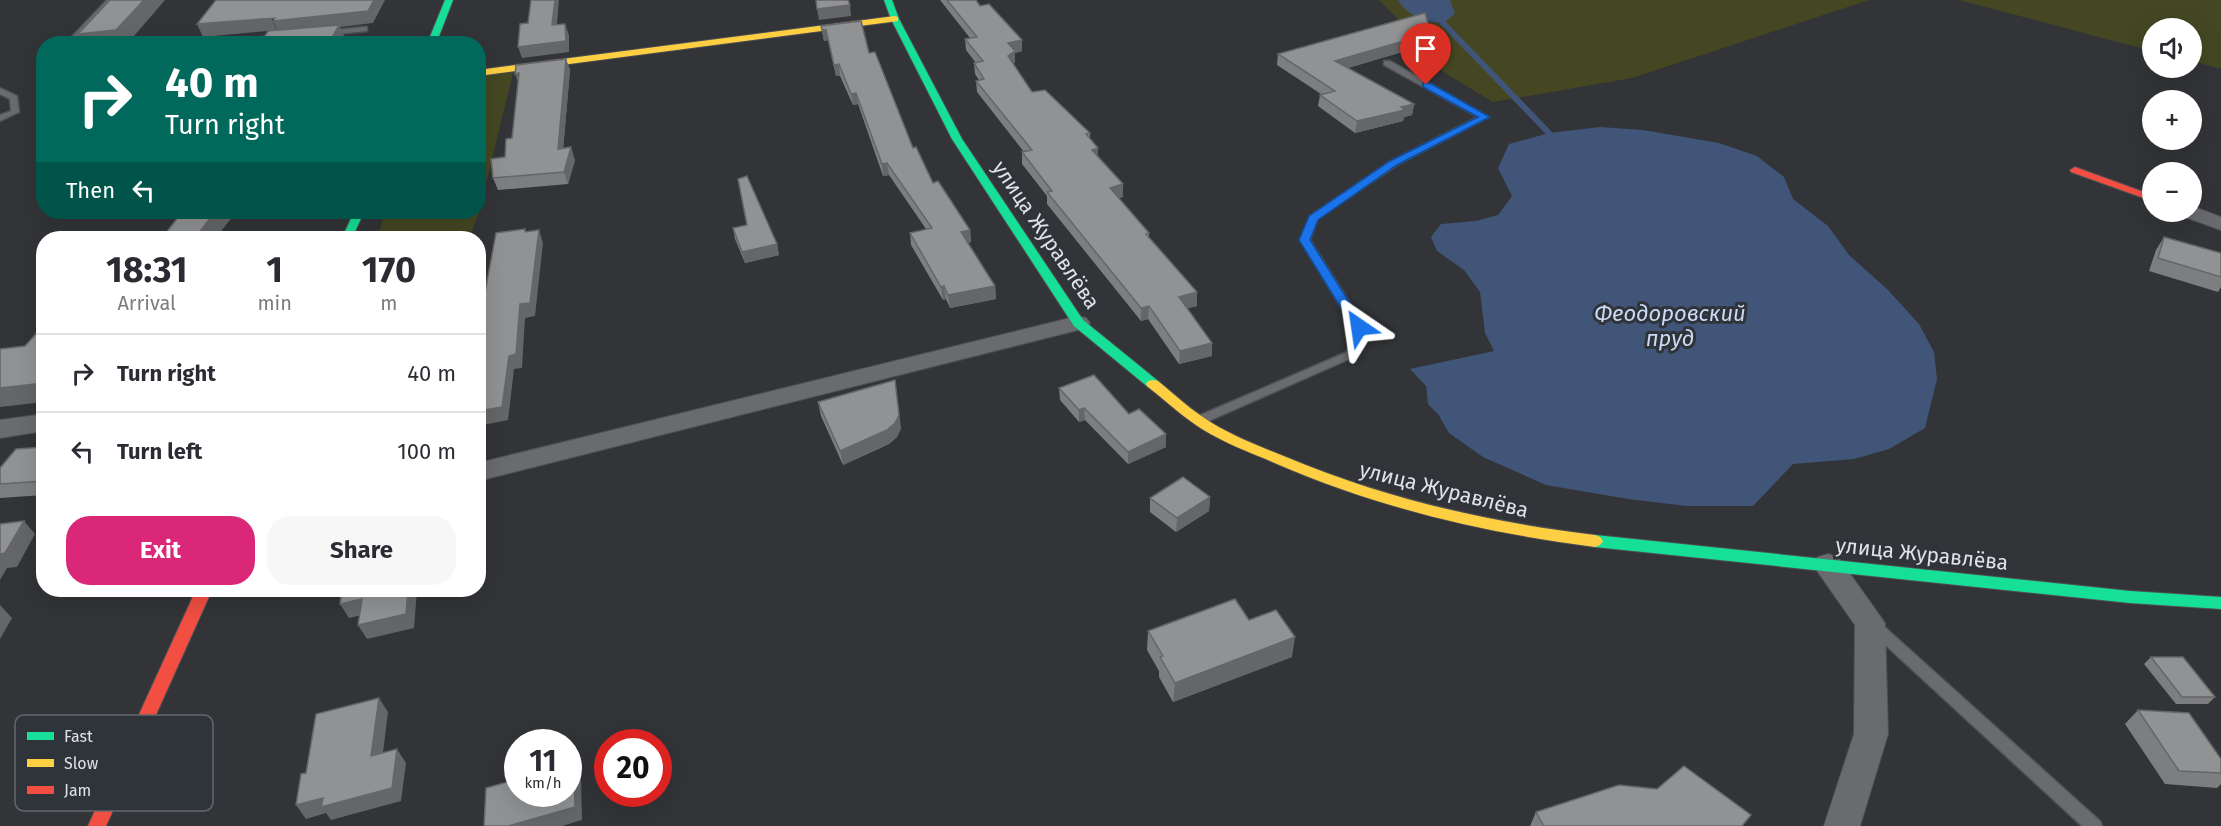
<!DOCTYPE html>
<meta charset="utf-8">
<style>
:root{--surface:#fff;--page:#f7f7f7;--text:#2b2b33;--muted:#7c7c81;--line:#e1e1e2;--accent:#db2777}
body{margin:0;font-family:"Fira Sans",sans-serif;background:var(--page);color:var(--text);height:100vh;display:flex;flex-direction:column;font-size:22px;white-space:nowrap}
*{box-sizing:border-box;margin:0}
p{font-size:20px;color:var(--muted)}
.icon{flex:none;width:33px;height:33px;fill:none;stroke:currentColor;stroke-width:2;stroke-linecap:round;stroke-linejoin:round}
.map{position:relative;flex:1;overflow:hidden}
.side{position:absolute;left:36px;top:231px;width:450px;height:366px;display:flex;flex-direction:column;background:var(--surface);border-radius:24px;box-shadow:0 6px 24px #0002}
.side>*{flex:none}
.top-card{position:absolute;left:36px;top:36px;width:450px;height:183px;border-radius:24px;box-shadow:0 6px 24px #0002;background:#00695c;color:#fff;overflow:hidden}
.tools{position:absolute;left:2142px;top:18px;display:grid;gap:12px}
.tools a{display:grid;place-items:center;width:60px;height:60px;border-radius:50%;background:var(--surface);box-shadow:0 6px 24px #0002;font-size:30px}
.speed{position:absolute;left:504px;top:729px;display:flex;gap:12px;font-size:30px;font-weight:700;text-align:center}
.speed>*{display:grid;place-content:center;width:78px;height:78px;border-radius:50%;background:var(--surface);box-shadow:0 6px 24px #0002;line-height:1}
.speed small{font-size:15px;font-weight:400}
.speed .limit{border:9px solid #d22;background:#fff;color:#111}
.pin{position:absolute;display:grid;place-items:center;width:51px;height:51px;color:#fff;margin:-62px -26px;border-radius:50% 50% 50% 0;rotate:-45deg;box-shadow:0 0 6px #0007}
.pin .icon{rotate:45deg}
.me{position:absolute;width:66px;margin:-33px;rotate:328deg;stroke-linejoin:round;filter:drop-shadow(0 0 4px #0008)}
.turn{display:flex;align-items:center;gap:21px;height:126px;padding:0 30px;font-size:27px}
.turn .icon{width:78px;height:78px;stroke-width:2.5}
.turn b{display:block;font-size:42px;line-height:51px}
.then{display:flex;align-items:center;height:57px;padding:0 30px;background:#0003;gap:12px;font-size:22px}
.eta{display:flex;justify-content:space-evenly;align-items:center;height:102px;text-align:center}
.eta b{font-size:36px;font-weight:700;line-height:42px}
.cta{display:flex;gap:12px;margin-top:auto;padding:12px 30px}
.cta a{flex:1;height:69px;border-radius:24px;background:var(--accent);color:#fff;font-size:24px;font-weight:700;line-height:69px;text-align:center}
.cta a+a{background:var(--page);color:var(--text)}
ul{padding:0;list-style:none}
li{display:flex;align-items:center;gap:18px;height:78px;padding:0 30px;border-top:2px solid var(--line)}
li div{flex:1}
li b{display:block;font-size:22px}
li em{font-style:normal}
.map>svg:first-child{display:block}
.green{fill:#444722}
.water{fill:#405578}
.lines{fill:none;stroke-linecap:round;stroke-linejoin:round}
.stream{stroke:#405578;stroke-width:6}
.lane-casing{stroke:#4e5053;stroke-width:3}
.street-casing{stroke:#4e5053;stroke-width:2}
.fast-casing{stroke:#4e5053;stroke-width:2}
.slow-casing{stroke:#4e5053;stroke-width:2}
.jam-casing{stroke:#4e5053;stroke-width:2}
.lane{fill:#696b6e;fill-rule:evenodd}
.street{fill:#696b6e;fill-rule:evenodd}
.fast{fill:#16e098;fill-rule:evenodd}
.slow{fill:#ffcf43;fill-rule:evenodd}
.jam{fill:#f24e42;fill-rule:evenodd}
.wall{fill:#7c7e7f}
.shaded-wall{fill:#656668}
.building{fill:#909294;stroke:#656668;stroke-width:1.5}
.route{fill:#1a73e8;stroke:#114b97;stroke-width:1.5}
.labels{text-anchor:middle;stroke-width:6;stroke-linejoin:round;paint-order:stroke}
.street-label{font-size:21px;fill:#dfe2e6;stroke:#2f333a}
.water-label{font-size:22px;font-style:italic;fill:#cbdbf4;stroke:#2f333a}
.key{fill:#2f333a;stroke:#64686e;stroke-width:1.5}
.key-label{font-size:16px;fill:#dfe2e6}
</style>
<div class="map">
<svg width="2221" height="826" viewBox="0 0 2221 826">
<rect width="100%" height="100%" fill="#323437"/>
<g class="green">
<path d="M1379 0H1869L1632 78 1493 102 1373 29 1398 19Z"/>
<path d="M1959 0H2221V69L2192 61V28H2152V51Z"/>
<path d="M514 69 478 216 469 238H377L385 212H478L479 71Z"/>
</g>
<g class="water">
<path d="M1398 0H1450L1455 14 1443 23C1424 22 1408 16 1398 0Z"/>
<path d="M1600 127 1643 130 1719 143 1757 156 1784 177 1793 199 1828 226 1849 255 1888 290 1919 324 1934 352 1937 379 1925 428 1889 449 1854 459 1793 464 1753 506H1687L1628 499 1546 485 1483 457 1449 433 1438 414 1428 404 1426 386 1410 369 1494 351 1485 333 1480 292 1464 270 1437 251 1431 237 1441 224 1476 221 1498 215 1512 196 1498 168 1509 144 1549 133Z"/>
</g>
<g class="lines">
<path class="stream" d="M1443 23 1549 133"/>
<g class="lane-casing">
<g id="lane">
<path d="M107 0H115L74 44H65Z"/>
<path d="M364 27H367V31L326 35 322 33 326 31Z"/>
<path d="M279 35 283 37 282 39 236 44H202Z"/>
<path d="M1384 61H1390L1489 117 1397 165 1317 219 1310 240 1365 327 1356 356 1204 423H1196L1194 420 1196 417 1347 352 1353 327 1300 240 1310 216 1391 161 1478 117 1384 65Z"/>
<path d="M0 88 17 96 19 112 0 121V115L11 111 10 99 0 94Z"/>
<path d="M1873 619 1878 621 2100 821 2102 826H2082L1868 629 1866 625 1868 621Z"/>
</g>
</g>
<g class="street-casing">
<g id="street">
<path d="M2192 206 2221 217V230L2182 216 2179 212H2192Z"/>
<path d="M1078 316 1086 318 1090 323 1086 328 478 481V463Z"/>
<path d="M44 414V431L0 438V420Z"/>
<path d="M1828 554 1838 557 1885 623 1888 734 1860 826H1824L1854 734 1855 625 1813 565 1818 557Z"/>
</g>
</g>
<g class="fast-casing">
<g id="fast">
<path d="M445 0H453L436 44H427Z"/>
<path d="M884 0H892L899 19 962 139 1083 320 1158 381 1160 384 1158 387H1148L1074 326 952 139 891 19Z"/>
<path d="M354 212H364L352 238H342Z"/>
<path d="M1595 535 2130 591 2221 597V609L2130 603 1595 547 1590 545 1587 541 1590 537Z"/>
</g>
</g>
<g class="slow-casing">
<g id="slow">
<path d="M895 16 898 17V21L478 76V70Z"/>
<path d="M1153 380 1158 381C1175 395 1192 411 1212 423 1235 437 1261 447 1286 457 1386 499 1488 522 1595 535L1600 537 1603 541 1600 545 1595 547C1485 533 1379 508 1277 464 1252 453 1226 444 1202 429 1183 417 1166 401 1148 387L1146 384 1148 381Z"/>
</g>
</g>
<g class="jam-casing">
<g id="jam">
<path d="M2075 167 2152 195V201L2071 172 2070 170Z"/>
<path d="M196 590H212L106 826H88Z"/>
</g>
</g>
<use href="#lane" class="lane"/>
<use href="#street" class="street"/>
<use href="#fast" class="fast"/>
<use href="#slow" class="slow"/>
<use href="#jam" class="jam"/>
</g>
<g class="wall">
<path d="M940 0H976L980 6 1022 51 1015 53V62L1013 64 1032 92 1090 133V139L1098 157 1123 197 1119 198 1149 233V238L1197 292V306L1187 308 1212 356 1179 364 1148 319 1141 321 1047 204V196L1022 164V152H1024L977 92 976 81 979 80 975 74 974 63H976L966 50 965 39 970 38Z"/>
<path d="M821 26 869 53 913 148 933 183 970 230 971 242 968 243 995 286 996 299 950 308 946 299 943 300 911 245 910 233 926 229 889 175 883 176 858 104 853 105 840 76H836L828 40 824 41Z"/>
<path d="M1431 33 1429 44 1348 68 1414 104 1412 115 1404 117 1403 121 1355 133 1318 106 1320 95 1321 94 1277 65 1278 54Z"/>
<path d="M566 59 570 70 563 149 575 160 568 184 498 190 493 178 505 157 512 138Z"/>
<path d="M733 228 777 244 779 255 745 263 735 239Z"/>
<path d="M2164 237 2221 253V287L2218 292 2149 271 2156 250Z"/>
<path d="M1059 388 1129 414 1166 447 1128 464 1085 420 1079 422 1060 400Z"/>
<path d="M818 402 901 428 897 437 889 444 843 465 821 416Z"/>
<path d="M44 447V495L0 498V468Z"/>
<path d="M1210 497 1209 511 1176 532 1150 512V498Z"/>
<path d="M1249 620 1292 657 1173 702 1159 677V671L1147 650 1148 631Z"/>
<path d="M2151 657 2215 697 2208 704H2176L2144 664Z"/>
<path d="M2138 710 2221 759V784L2217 788 2165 784 2125 724Z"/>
<path d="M1536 812 1744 826H1530Z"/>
</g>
<g class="shaded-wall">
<path d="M144 0H165L127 44H84L78 34Z"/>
<path d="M374 0H385L373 23 340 27 344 36 340 44H326L279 34 273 21Z"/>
<path d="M555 0H559L556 36 552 25Z"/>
<path d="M850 5 851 16 819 20 817 9Z"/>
<path d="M271 18 277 30 203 37 197 24Z"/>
<path d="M565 24 569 35V52L522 58 518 47Z"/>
<path d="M822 30H826L828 40 824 41Z"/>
<path d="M1431 33 1429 44 1334 72 1335 61Z"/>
<path d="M1022 40V51L1015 53V62L1009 68 1008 43Z"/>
<path d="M566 59 570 70 562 162 558 149Z"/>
<path d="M839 64 840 76H836L834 65Z"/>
<path d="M519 73V85L515 74Z"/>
<path d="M856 93 858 104 853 105 851 94Z"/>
<path d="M1414 104 1412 115 1404 117 1403 121 1355 133 1357 121 1401 107Z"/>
<path d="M571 147 575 160 568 184 564 172Z"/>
<path d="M1098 148V160L1092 150Z"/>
<path d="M887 163 889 175 883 176 882 164Z"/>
<path d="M1123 184V197L1110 200V188Z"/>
<path d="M215 212H236L216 238H195Z"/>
<path d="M539 230 543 243 535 316 525 318 522 368 514 369 508 420 478 426V411L509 356 520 304Z"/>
<path d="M970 230 971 242 962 244 961 232Z"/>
<path d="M777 244 779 255 745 263 742 252Z"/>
<path d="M944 286 946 299 943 300 941 287Z"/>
<path d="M995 286 996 299 950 308 948 295Z"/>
<path d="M1197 292V306L1179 311V297Z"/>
<path d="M1149 306 1148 319 1141 321V308Z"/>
<path d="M1212 343V356L1179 364 1180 351Z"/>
<path d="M895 380 901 428 897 437 889 444 843 465 840 451Z"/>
<path d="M44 383V402L0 407V388Z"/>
<path d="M1084 408 1085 420 1079 422V410Z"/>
<path d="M1166 434V447L1128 464V452Z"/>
<path d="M1210 497 1209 511 1176 532 1177 518Z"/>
<path d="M24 521 35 534 17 567 7 568 0 580V554Z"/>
<path d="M408 590H417L414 628 367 639 358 625Z"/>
<path d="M362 599 370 613 349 618 340 604Z"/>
<path d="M0 605 12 618 0 639Z"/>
<path d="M1295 637 1292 657 1173 702 1175 683Z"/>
<path d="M379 698 388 712 381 769 371 756Z"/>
<path d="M397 749 406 763 401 801 331 820 326 813 306 819 296 805Z"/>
<path d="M574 763 581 777 582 820 562 826H508Z"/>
</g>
<g class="building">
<path d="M110 0H144L116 30 78 34Z"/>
<path d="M216 0H374L368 11 273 21 275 18 197 24Z"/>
<path d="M531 0H555L552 25 565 24 566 41 518 47 520 24 528 23Z"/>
<path d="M816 0H848L850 5 817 9Z"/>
<path d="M947 0H976L980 6 989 4 1022 40 1008 43 1015 51 1008 56 1032 92 1045 90 1090 133 1086 134 1098 148 1092 150 1123 184 1110 188 1149 233 1146 234 1197 292 1179 297 1212 343 1180 351 1149 306 1141 308 1047 192 1052 191 1022 152 1032 150 976 81 984 79 974 63 983 61 965 39 977 37Z"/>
<path d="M1425 13 1431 33 1335 61 1414 104 1401 107 1405 110 1357 121 1320 95 1335 91 1278 54Z"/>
<path d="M861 21 869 53 875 52 913 148 916 147 933 183 938 181 970 230 961 232 995 286 948 295 944 286 941 287 910 233 932 228 887 163 882 164 856 93 851 94 839 64 834 65 826 30H822L821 26Z"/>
<path d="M339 25 330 41 327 42 326 44H260L268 31Z"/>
<path d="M566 59 558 149 571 147 564 172 493 178 491 159 505 157 506 139 512 138 519 73 515 74 516 65Z"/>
<path d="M747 176 777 244 742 252 733 228 747 225 738 179Z"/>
<path d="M182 212H215L195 238H162Z"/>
<path d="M525 229V232L539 230 530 303 520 304 516 354 509 356 502 407 478 411V330L496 233Z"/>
<path d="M2164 237 2221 253V277L2158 258Z"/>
<path d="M44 325V383L0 388V349L25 346Z"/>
<path d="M1094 375 1129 414 1139 409 1166 434 1128 452 1084 408 1079 410 1059 388Z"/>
<path d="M895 380 899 415 895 423 887 430 840 451 818 402Z"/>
<path d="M44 447V481L0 484V468L16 449Z"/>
<path d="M1183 477 1210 497 1177 518 1150 498Z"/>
<path d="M24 521 5 553 0 554V524Z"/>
<path d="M342 590H408L406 614 358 625 362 599 340 604Z"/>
<path d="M1235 599 1249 620 1276 610 1295 637 1175 683 1160 657 1163 656 1148 631Z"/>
<path d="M2151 657H2183L2215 697H2182Z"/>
<path d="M379 698 371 756 397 749 392 788 321 807 323 798 296 805 301 774 306 773 316 714Z"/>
<path d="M2138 710 2189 713 2221 759V773L2179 771Z"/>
<path d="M574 763 575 807 508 826H484L486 788 518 779V794H568V765Z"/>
<path d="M1684 766 1751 815 1742 826H1544L1536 812 1619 785 1657 789Z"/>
</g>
<path class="route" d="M1423 83H1430L1490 117 1397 165 1318 220 1310 240 1365 327 1363 329H1354L1299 240 1309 216 1390 161 1478 117 1423 87Z"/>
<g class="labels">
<g class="street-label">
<text transform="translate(1046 235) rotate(56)" y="7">улица Журавлёва</text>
<text transform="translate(1444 490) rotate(14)" y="7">улица Журавлёва</text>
<text transform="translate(1922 554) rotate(6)" y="7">улица Журавлёва</text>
</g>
<g class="water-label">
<text x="1670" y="321">Феодоровский<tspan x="1670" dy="25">пруд</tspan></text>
</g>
</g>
<rect x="15" y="715" width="198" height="96" rx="9" class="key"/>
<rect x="27" y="732" width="27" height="8" fill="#16e098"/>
<rect x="27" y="759" width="27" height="8" fill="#ffcf43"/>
<rect x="27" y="786" width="27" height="8" fill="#f24e42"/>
<g class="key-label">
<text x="64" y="742">Fast</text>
<text x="64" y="769">Slow</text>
<text x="64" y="796">Jam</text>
</g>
</svg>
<div class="tools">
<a><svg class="icon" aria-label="sound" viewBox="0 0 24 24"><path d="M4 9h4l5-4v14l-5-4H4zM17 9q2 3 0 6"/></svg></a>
<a>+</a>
<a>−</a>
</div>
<div class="speed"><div>11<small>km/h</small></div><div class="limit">20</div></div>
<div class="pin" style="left:1426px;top:85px;background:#d93025"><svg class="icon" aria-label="arrive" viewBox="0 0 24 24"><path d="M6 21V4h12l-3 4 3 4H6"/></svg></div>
<svg class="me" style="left:1359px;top:327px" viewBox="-20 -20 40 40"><path d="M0-17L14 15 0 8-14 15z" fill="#1a73e8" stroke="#fff" stroke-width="4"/></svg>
<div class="top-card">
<div class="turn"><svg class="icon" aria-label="right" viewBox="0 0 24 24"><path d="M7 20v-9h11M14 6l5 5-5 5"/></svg><div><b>40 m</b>Turn right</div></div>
<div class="then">Then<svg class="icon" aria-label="left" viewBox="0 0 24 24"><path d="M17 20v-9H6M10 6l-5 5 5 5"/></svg></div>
</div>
<section class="side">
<div class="eta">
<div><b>18:31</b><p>Arrival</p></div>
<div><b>1</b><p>min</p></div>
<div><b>170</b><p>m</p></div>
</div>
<ul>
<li><svg class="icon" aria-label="right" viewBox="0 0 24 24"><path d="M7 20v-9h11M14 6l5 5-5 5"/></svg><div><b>Turn right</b></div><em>40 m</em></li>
<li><svg class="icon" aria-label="left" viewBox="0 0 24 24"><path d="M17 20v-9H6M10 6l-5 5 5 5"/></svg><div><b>Turn left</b></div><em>100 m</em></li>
</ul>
<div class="cta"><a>Exit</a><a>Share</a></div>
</section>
</div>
